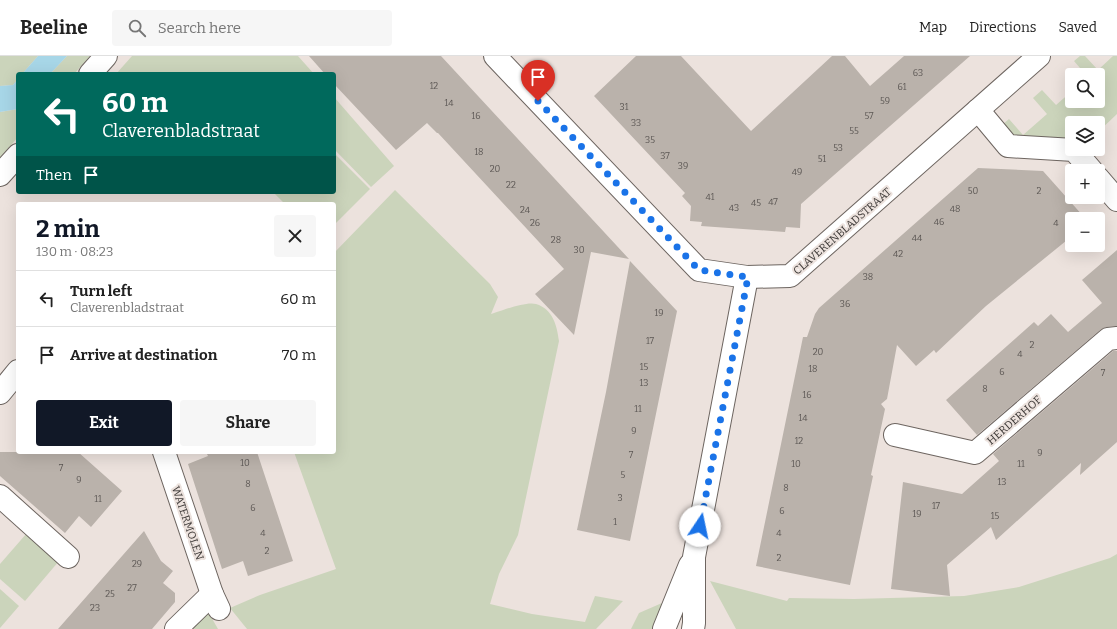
<!DOCTYPE html>
<meta charset="utf-8">
<style>
:root{--surface:#fff;--page:#f6f6f6;--text:#222;--muted:#767676;--line:#e0e0e0;--accent:#111827}
body{margin:0;font-family:Bitter,serif;background:var(--page);color:var(--text);height:100vh;display:flex;flex-direction:column;font-size:15px;white-space:nowrap}
*{box-sizing:border-box;margin:0}
p{font-size:13px;color:var(--muted)}
.icon{flex:none;width:22px;height:22px;fill:none;stroke:currentColor;stroke-width:2;stroke-linecap:round;stroke-linejoin:round}
.map{position:relative;flex:1;overflow:hidden}
.drawer{position:absolute;left:16px;top:146px;width:320px;height:252px;display:flex;flex-direction:column;background:var(--surface);border-radius:4px;box-shadow:0 4px 16px #0002}
.drawer>*{flex:none}
.top-card{position:absolute;left:16px;top:16px;width:320px;height:122px;border-radius:4px;box-shadow:0 4px 16px #0002;background:#00695c;color:#fff;overflow:hidden}
.buttons{position:absolute;left:1065px;top:12px;display:grid;gap:8px}
.buttons a{display:grid;place-items:center;width:40px;height:40px;border-radius:4px;background:var(--surface);box-shadow:0 4px 16px #0002;font-size:20px}
.pin{position:absolute;display:grid;place-items:center;width:34px;height:34px;color:#fff;margin:-41px -17px;border-radius:50% 50% 50% 0;rotate:-45deg;box-shadow:0 0 4px #0007}
.pin .icon{rotate:45deg}
.me{position:absolute;width:44px;margin:-22px;rotate:11deg;stroke-linejoin:round;filter:drop-shadow(0 0 3px #0008)}
.turn{display:flex;align-items:center;gap:14px;height:84px;padding:0 20px;font-size:18px}
.turn .icon{width:52px;height:52px;stroke-width:2.5}
.turn b{display:block;font-size:28px;line-height:34px}
.then{display:flex;align-items:center;height:38px;padding:0 20px;background:#0003;gap:8px;font-size:15px}
.round{display:grid;place-items:center;flex:none;width:42px;height:42px;border-radius:4px;background:var(--page)}
.headline{display:flex;align-items:center;justify-content:space-between;height:68px;padding:0 20px}
h1{font-size:24px;font-weight:700;line-height:30px;color:var(--accent)}
.button{display:flex;gap:8px;margin-top:auto;padding:8px 20px}
.button a{flex:1;height:46px;border-radius:4px;background:var(--accent);color:#fff;font-size:16px;font-weight:700;line-height:46px;text-align:center}
.button a+a{background:var(--page);color:var(--text)}
ul{padding:0;list-style:none}
li{display:flex;align-items:center;gap:12px;height:56px;padding:0 20px;border-top:1px solid var(--line)}
li div{flex:1}
li b{display:block;font-size:15px}
li em{font-style:normal}
header{display:flex;align-items:center;gap:24px;box-sizing:border-box;height:56px;padding:0 20px;background:var(--surface);border-bottom:1px solid var(--line)}
header strong{font-size:19px}
nav{display:flex;gap:22px;margin-inline-start:auto;font-size:14px}
.search{width:280px;height:36px;background:var(--page);display:flex;align-items:center;gap:10px;box-sizing:border-box;padding:0 14px;border-radius:4px;color:var(--muted);font-size:15px}
.map>svg:first-child{display:block}
.green{fill:#cbd4bb}
.water{fill:#a7d6e7}
.building{fill:#bab2ab}
.lines{fill:none;stroke-linecap:round;stroke-linejoin:round}
.minor-casing{stroke:#6d6560;stroke-width:24}
.minor{stroke:#fff;stroke-width:22}
.route{stroke:#1a73e8;stroke-width:7;stroke-dasharray:0 12.6}
.labels{text-anchor:middle;stroke-width:4;stroke-linejoin:round;paint-order:stroke}
.number-label{font-size:9px;fill:#5d5855}
.street-label{font-size:11px;fill:#3e3a38;stroke:#ece2dd}
</style>
<header>
<strong>Beeline</strong>
<div class="search"><svg class="icon" aria-label="search" viewBox="0 0 24 24"><circle cx="10" cy="10" r="6"/><path d="M15 15l6 6"/></svg>Search here</div>
<nav><a>Map</a><a>Directions</a><a>Saved</a></nav>
</header>
<div class="map">
<svg width="1117" height="573" viewBox="0 0 1117 573">
<rect width="100%" height="100%" fill="#ece2dd"/>
<g class="green">
<path d="M0 0H38L22 18H18V23L13 29 0 30Z"/>
<path d="M67 0H90L74 18H50Z"/>
<path d="M132 0H298L314 18H116Z"/>
<path d="M1080 0H1085L1098 14 1113 0H1117V58L1098 76V67H1072V84H1017L1002 69 1009 63 1023 79 1047 58 1033 42 1042 34 1056 49 1072 35V45H1098V19H1086L1074 5Z"/>
<path d="M334 41 394 110 371 131 334 93Z"/>
<path d="M18 53V81L0 102V56Z"/>
<path d="M334 97 370 133 334 169V148H285L273 136H334Z"/>
<path d="M395 134 490 228 498 241 491 258C501 255 526 245 536 248 553 253 557 270 559 285L518 479 499 518 490 548 532 558 585 566 595 540 623 545 596 573H247L230 552 260 539 336 513 294 396H334V197Z"/>
<path d="M27 477 59 505 25 545 0 523V508Z"/>
<path d="M1117 498V573H736L710 525 787 545 789 542 854 543 964 540 1019 531 1110 502Z"/>
<path d="M0 533 19 550 0 572Z"/>
<path d="M662 547 654 573H631L639 557Z"/>
<path d="M206 552 218 573H189Z"/>
</g>
<g class="water">
<path d="M38 0H67L50 18H22Z"/>
<path d="M18 23V53L0 56V30L13 29Z"/>
</g>
<g class="building">
<path d="M309 0H441L629 203 591 196 574 279 535 238 564 213 438 77H437L427 67 396 94 334 28V18H325Z"/>
<path d="M636 0H681L751 75 832 0H845L870 30 904 0H970L801 148 800 172 786 171 785 176 701 170 702 166 690 165 691 150 682 140 685 137 594 40Z"/>
<path d="M978 112 1043 115 1084 161V163H1072V180L986 250 936 297 934 294 916 310 897 289 887 343 881 348 885 353 871 419 873 420 850 529 756 510 803 281H807L815 258 819 252Z"/>
<path d="M1117 194V270L1107 271 1100 274 977 379 946 344 1034 266 1038 270 1051 258 1068 276 1102 247 1082 224Z"/>
<path d="M630 205 677 255 630 485 577 474 606 336Z"/>
<path d="M1113 295H1117V386L1080 419 1081 407 996 484 991 471 947 509 950 540 891 533 903 426 962 438 999 405 993 398Z"/>
<path d="M0 396H78L122 435 91 471 79 460 65 477 0 420Z"/>
<path d="M206 396H257L293 505 248 520 243 505 222 513 188 408 208 400Z"/>
<path d="M144 475 161 505 173 515 163 527 175 537V546L152 573H58Z"/>
</g>
<g class="lines">
<g class="minor-casing">
<g id="minor">
<path d="M495 0 699 214 747 221 790 220 1039 0"/>
<path d="M90 18 106 0"/>
<path d="M978 54 1008 90 1074 94 1092 115"/>
<path d="M0 119 18 99"/>
<path d="M1098 122 1117 144"/>
<path d="M0 337 18 315"/>
<path d="M895 379 975 397 1108 283 1117 282"/>
<path d="M164 396 212 538 219 553"/>
<path d="M0 440 68 501"/>
<path d="M176 573 212 538"/>
<path d="M664 573 690 509"/>
<path d="M693 573 694 567V501L747 221"/>
</g>
</g>
<use href="#minor" class="minor"/>
</g>
<g class="lines">
<path class="route" d="M538 45 699 214 748 221 700 470"/>
</g>
<g class="labels">
<g class="number-label">
<text x="918" y="20">63</text>
<text x="434" y="33">12</text>
<text x="902" y="34">61</text>
<text x="885" y="48">59</text>
<text x="449" y="50">14</text>
<text x="624" y="54">31</text>
<text x="476" y="63">16</text>
<text x="869" y="63">57</text>
<text x="636" y="70">33</text>
<text x="854" y="78">55</text>
<text x="650" y="87">35</text>
<text x="838" y="95">53</text>
<text x="479" y="99">18</text>
<text x="665" y="103">37</text>
<text x="822" y="106">51</text>
<text x="683" y="113">39</text>
<text x="495" y="116">20</text>
<text x="797" y="119">49</text>
<text x="511" y="132">22</text>
<text x="973" y="138">50</text>
<text x="1039" y="138">2</text>
<text x="710" y="144">41</text>
<text x="773" y="149">47</text>
<text x="756" y="150">45</text>
<text x="734" y="155">43</text>
<text x="955" y="156">48</text>
<text x="525" y="157">24</text>
<text x="939" y="169">46</text>
<text x="535" y="170">26</text>
<text x="1056" y="170">4</text>
<text x="917" y="185">44</text>
<text x="556" y="187">28</text>
<text x="579" y="197">30</text>
<text x="898" y="201">42</text>
<text x="868" y="224">38</text>
<text x="845" y="251">36</text>
<text x="659" y="260">19</text>
<text x="650" y="288">17</text>
<text x="1032" y="292">2</text>
<text x="818" y="299">20</text>
<text x="1020" y="301">4</text>
<text x="644" y="314">15</text>
<text x="813" y="316">18</text>
<text x="1002" y="319">6</text>
<text x="1103" y="320">7</text>
<text x="644" y="330">13</text>
<text x="985" y="336">8</text>
<text x="807" y="342">16</text>
<text x="638" y="356">11</text>
<text x="803" y="365">14</text>
<text x="634" y="378">9</text>
<text x="799" y="388">12</text>
<text x="1040" y="400">9</text>
<text x="631" y="402">7</text>
<text x="245" y="410">10</text>
<text x="796" y="411">10</text>
<text x="1021" y="411">11</text>
<text x="61" y="415">7</text>
<text x="623" y="422">5</text>
<text x="79" y="427">9</text>
<text x="1002" y="429">13</text>
<text x="248" y="431">8</text>
<text x="786" y="435">8</text>
<text x="620" y="445">3</text>
<text x="98" y="446">11</text>
<text x="936" y="453">17</text>
<text x="253" y="455">6</text>
<text x="782" y="458">6</text>
<text x="917" y="461">19</text>
<text x="995" y="463">15</text>
<text x="615" y="469">1</text>
<text x="263" y="480">4</text>
<text x="779" y="480">4</text>
<text x="267" y="498">2</text>
<text x="779" y="505">2</text>
<text x="137" y="511">29</text>
<text x="132" y="535">27</text>
<text x="110" y="541">25</text>
<text x="95" y="555">23</text>
</g>
<g class="street-label">
<text transform="translate(842 175) rotate(-41)" y="4">CLAVERENBLADSTRAAT</text>
<text transform="translate(1014 364) rotate(-41)" y="4">HERDERHOF</text>
<text transform="translate(188 467) rotate(71)" y="4">WATERMOLEN</text>
</g>
</g>
</svg>
<div class="buttons">
<a><svg class="icon" aria-label="search" viewBox="0 0 24 24"><circle cx="10" cy="10" r="6"/><path d="M15 15l6 6"/></svg></a>
<a><svg class="icon" aria-label="layers" viewBox="0 0 24 24"><path d="M12 4l9 5-9 5-9-5zM3 14l9 5 9-5"/></svg></a>
<a>+</a>
<a>−</a>
</div>
<div class="pin" style="left:538px;top:45px;background:#d93025"><svg class="icon" aria-label="arrive" viewBox="0 0 24 24"><path d="M6 21V4h12l-3 4 3 4H6"/></svg></div>
<svg class="me" style="left:700px;top:470px" viewBox="-20 -20 40 40"><circle r="19" fill="#fff"/><path d="M0-13L10 11 0 6-10 11z" fill="#1a73e8"/></svg>
<div class="top-card">
<div class="turn"><svg class="icon" aria-label="left" viewBox="0 0 24 24"><path d="M17 20v-9H6M10 6l-5 5 5 5"/></svg><div><b>60 m</b>Claverenbladstraat</div></div>
<div class="then">Then<svg class="icon" aria-label="arrive" viewBox="0 0 24 24"><path d="M6 21V4h12l-3 4 3 4H6"/></svg></div>
</div>
<section class="drawer">
<div class="headline"><div><h1>2 min</h1><p>130 m · 08:23</p></div><a class="round"><svg class="icon" aria-label="close" viewBox="0 0 24 24"><path d="M6 6l12 12M18 6L6 18"/></svg></a></div>
<ul>
<li><svg class="icon" aria-label="left" viewBox="0 0 24 24"><path d="M17 20v-9H6M10 6l-5 5 5 5"/></svg><div><b>Turn left</b><p>Claverenbladstraat</p></div><em>60 m</em></li>
<li><svg class="icon" aria-label="arrive" viewBox="0 0 24 24"><path d="M6 21V4h12l-3 4 3 4H6"/></svg><div><b>Arrive at destination</b></div><em>70 m</em></li>
</ul>
<div class="button"><a>Exit</a><a>Share</a></div>
</section>
</div>
